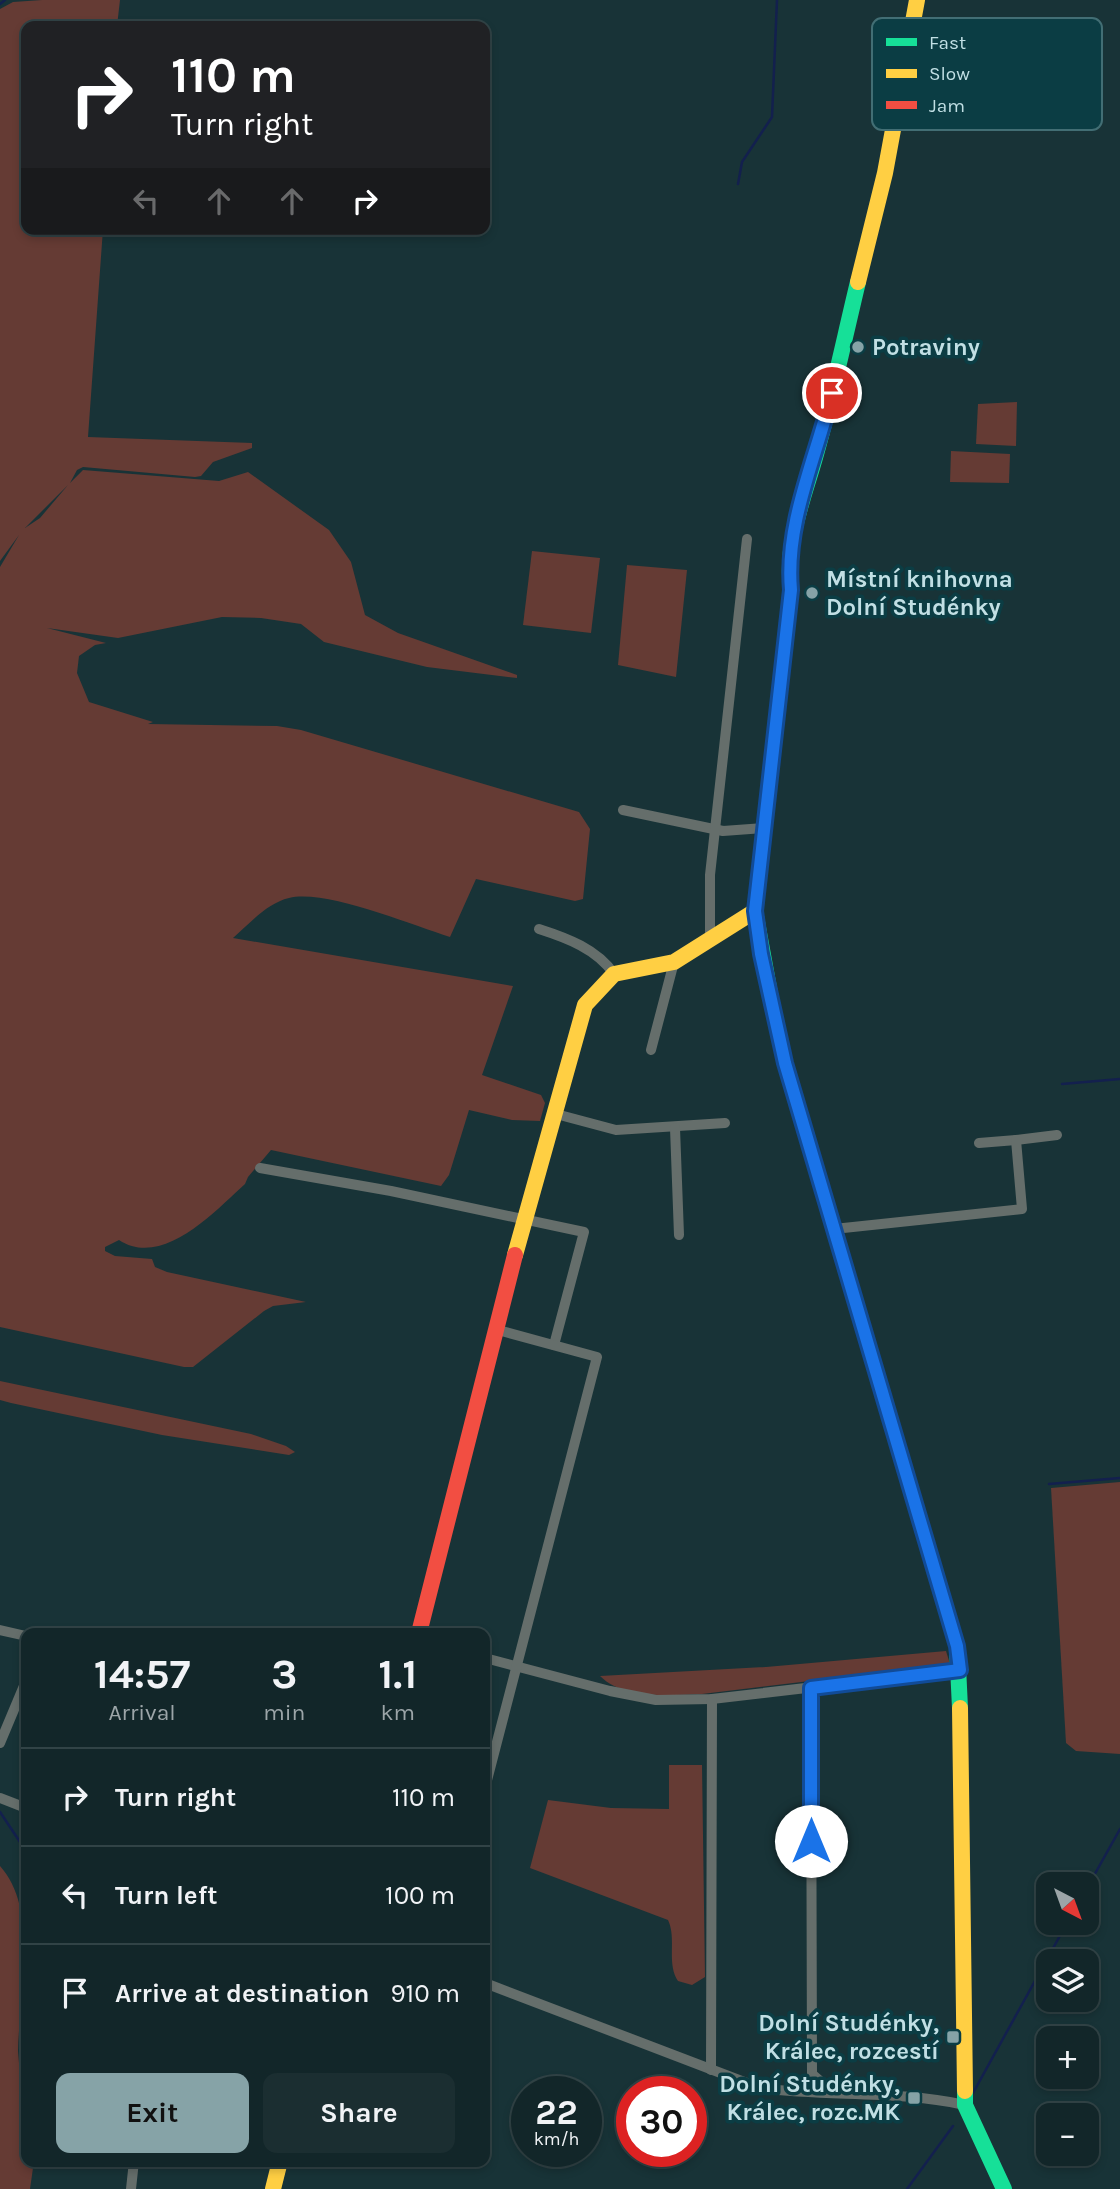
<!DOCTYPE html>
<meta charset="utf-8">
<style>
:root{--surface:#122629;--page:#1b2e31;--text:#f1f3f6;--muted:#9ca5a8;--line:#314346;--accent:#86a3a7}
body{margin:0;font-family:Karla,sans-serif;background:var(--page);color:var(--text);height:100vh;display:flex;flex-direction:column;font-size:26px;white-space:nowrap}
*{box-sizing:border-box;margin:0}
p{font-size:23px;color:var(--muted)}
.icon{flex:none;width:38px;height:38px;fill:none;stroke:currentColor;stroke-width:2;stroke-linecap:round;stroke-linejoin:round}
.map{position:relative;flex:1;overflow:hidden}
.sheet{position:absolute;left:21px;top:1628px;width:469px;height:539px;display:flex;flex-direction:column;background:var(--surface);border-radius:14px;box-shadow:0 4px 10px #0003,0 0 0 2px var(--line)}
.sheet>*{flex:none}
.top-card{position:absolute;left:21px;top:21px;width:469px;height:214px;border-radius:14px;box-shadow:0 4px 10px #0003,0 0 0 2px var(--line);background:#202124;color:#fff;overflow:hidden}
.needle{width:46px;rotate:139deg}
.controls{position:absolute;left:1036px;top:1872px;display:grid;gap:14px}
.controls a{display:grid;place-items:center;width:63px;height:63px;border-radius:14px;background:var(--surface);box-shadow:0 4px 10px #0003,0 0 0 2px var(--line);font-size:35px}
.speed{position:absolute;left:511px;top:2076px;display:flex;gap:14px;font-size:35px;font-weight:700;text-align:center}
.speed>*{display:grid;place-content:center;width:91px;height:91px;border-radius:50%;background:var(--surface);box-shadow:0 4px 10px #0003,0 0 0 2px var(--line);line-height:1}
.speed small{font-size:18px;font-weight:400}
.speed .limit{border:10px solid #d22;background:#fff;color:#111}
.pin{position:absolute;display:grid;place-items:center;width:60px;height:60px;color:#fff;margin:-30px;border:4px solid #fff;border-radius:50%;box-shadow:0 2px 7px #0007}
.me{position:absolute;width:77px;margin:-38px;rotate:0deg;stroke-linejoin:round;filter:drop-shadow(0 0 5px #0008)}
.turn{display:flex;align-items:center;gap:24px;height:147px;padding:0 35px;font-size:32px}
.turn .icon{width:91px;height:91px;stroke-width:2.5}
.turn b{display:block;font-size:49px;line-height:60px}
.lanes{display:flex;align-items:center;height:66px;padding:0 35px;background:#0003;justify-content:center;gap:35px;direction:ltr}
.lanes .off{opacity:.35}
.eta{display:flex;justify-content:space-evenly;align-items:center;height:119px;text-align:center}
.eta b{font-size:42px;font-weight:700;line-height:49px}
.cta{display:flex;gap:14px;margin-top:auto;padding:14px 35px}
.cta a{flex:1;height:80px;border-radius:14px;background:var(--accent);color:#111;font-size:28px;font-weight:700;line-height:80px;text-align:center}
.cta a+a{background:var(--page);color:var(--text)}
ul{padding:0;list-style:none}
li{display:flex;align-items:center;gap:21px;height:98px;padding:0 35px;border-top:2px solid var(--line)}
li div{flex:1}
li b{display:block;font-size:26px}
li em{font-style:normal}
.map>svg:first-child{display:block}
.green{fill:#653b34;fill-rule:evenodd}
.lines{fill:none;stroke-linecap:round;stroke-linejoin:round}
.stream{stroke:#13204e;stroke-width:2.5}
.street{stroke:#656e6b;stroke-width:10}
.fast{stroke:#16e098;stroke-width:16}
.slow{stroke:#ffcf43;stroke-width:16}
.jam{stroke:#f24e42;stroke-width:16}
.route-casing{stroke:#114b97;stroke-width:18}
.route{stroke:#1a73e8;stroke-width:12}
.poi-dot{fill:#86a3a7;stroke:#0b3d44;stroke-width:2.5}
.labels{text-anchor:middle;stroke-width:7;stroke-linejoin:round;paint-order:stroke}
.poi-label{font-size:24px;font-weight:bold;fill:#c1dfe4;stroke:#0b3d44;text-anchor:start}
.key{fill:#0b3d44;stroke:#426e74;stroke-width:2}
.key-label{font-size:19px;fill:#c1dfe4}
</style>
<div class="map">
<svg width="1120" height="2189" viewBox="0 0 1120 2189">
<rect width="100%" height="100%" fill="#183337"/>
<g class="green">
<path d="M42 0H120L117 26H26V229H103L88 437 252 443V448L213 462 201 476 195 477 83 467 77 470 70 483 83 470 219 481 248 472 329 530 351 562 365 615 398 633 517 675V678L427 667 324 642 301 624 261 618 222 617 118 638 47 628 106 643 95 645 79 656 77 673 89 702 153 722 148 724 277 726 301 730 579 812 590 829 583 899 575 901 476 879 450 937C411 925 326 889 289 898 267 903 249 924 233 938L513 986 482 1075 541 1095 545 1103 540 1121 512 1120 469 1110 449 1175 441 1186 271 1150 248 1177 245 1184C216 1210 163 1269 119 1240L105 1247V1251L115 1256 152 1259 155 1267 167 1272 306 1302 273 1306 264 1311 193 1367H184L0 1327V567L19 535 0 561V9L13 2ZM68 485 40 518 25 528Z"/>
<path d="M1017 402 1016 446 976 444 978 404Z"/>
<path d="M951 451 1010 454 1009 483 950 482Z"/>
<path d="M532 551 600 558 591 633 523 625Z"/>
<path d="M627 565 687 570 676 677 618 665Z"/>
<path d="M0 1381 251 1434 286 1446 295 1452 289 1455 162 1435 11 1403 0 1400Z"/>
<path d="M1120 1482V1754L1076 1751 1066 1743 1051 1488Z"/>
<path d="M946 1651 950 1664 702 1694C670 1695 624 1700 600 1676L766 1667Z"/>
<path d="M669 1765H702L705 1977 692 1985 678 1981C666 1963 677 1939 668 1920L530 1868 548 1800 611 1808 669 1809Z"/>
<path d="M0 1866C40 1911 19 1995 18 2051L19 2063 26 2074V2161H34L30 2189H0Z"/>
</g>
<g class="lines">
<g class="stream">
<path d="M0 4 5 0"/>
<path d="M738 184 742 162 772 117 777 0"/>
<path d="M1062 1084 1120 1079"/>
<path d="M1049 1484 1120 1478"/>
<path d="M0 1812 26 1851"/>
<path d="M1087 1888 1120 1829"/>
<path d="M973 2093 1067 1923"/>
<path d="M907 2189 953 2126"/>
</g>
<g class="street">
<path d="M623 810 723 831 764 828"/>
<path d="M539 929C567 938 597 949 614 974"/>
<path d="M714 939 710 932V875L747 539"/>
<path d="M651 1050 674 962"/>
<path d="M556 1114 616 1130 725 1123"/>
<path d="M675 1128 679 1235"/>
<path d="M979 1143 1016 1140"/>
<path d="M260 1168 391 1191 584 1232 554 1345"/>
<path d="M834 1229 1022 1209 1016 1140 1057 1135"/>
<path d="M0 1630 26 1636"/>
<path d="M485 1658 610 1691 656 1700 712 1699 960 1670"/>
<path d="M811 1688 812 2074 833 2092"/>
<path d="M0 1743 26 1681"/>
<path d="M485 1788 597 1357 498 1330"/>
<path d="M0 1798 26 1808"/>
<path d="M485 1983 760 2088C828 2097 896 2090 965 2105"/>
<path d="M711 2070 712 1699"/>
<path d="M131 2189 134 2161"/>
</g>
<g class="fast">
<path d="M771 999 755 911 791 590C785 541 803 501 816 454 832 398 844 340 858 282"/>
<path d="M857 1307 957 1646 960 1708"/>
<path d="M965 2091V2105L1004 2189"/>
</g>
<g class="slow">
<path d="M858 282 885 173 917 0"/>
<path d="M771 999 785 1063 857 1307"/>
<path d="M515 1255 585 1005 614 974 674 962 755 911"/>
<path d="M960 1708 965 2091"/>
<path d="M273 2189 280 2161"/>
</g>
<path class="jam" d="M419 1633 515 1255"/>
</g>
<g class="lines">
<g class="route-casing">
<path id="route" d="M811 1841V1688L960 1670 957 1646 785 1063 761 954 755 911 791 590C785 523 816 458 832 393"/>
</g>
<use href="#route" class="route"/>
</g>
<g class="poi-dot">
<circle cx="858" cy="347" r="7"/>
<circle cx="812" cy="593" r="7"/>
<rect x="946" y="2030" width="14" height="14" rx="3.5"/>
<rect x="907" y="2091" width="14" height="14" rx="3.5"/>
</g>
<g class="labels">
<g class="poi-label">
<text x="872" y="355">Potraviny</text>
<text x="826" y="587">Místní knihovna<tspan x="826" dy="28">Dolní Studénky</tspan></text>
<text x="939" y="2031" text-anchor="end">Dolní Studénky,<tspan x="939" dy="28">Králec, rozcestí</tspan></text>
<text x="900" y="2092" text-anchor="end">Dolní Studénky,<tspan x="900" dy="28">Králec, rozc.MK</tspan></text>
</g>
</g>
<rect x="872" y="18" width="230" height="112" rx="10" class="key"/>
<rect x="886" y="38" width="31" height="8" fill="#16e098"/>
<rect x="886" y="69" width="31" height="9" fill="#ffcf43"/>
<rect x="886" y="101" width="31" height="8" fill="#f24e42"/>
<g class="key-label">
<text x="929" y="49">Fast</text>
<text x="929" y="80">Slow</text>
<text x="929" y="112">Jam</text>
</g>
</svg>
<div class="controls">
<a><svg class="needle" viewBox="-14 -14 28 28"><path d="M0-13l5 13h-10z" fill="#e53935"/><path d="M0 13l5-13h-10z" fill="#9ca5a8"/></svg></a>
<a><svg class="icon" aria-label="layers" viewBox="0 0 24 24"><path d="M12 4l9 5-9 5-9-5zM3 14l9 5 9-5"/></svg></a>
<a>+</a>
<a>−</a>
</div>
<div class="speed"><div>22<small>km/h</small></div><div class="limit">30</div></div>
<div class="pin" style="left:832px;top:393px;background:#d93025"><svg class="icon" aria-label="arrive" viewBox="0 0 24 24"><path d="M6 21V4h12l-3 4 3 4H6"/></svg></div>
<svg class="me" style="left:811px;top:1841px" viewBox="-20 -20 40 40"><circle r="19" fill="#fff"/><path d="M0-13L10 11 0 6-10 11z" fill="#1a73e8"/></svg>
<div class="top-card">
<div class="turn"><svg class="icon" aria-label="right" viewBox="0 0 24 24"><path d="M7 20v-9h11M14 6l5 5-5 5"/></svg><div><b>110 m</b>Turn right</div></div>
<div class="lanes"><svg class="icon off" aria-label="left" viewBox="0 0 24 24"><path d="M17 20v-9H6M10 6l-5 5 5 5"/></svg><svg class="icon off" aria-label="ahead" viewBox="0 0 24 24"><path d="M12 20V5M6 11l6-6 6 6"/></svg><svg class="icon off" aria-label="ahead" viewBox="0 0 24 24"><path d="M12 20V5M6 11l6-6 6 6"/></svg><svg class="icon" aria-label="right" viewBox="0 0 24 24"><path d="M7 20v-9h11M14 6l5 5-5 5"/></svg></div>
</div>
<section class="sheet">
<div class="eta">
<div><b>14:57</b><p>Arrival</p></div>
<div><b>3</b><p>min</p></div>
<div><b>1.1</b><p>km</p></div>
</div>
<ul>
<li><svg class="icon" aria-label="right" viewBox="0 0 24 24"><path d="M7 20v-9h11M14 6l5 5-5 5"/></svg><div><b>Turn right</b></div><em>110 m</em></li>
<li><svg class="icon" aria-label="left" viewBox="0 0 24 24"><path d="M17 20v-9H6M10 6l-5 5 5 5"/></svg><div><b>Turn left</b></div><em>100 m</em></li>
<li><svg class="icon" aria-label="arrive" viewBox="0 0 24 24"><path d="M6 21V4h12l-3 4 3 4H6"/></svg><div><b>Arrive at destination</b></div><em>910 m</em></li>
</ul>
<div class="cta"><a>Exit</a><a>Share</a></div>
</section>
</div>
